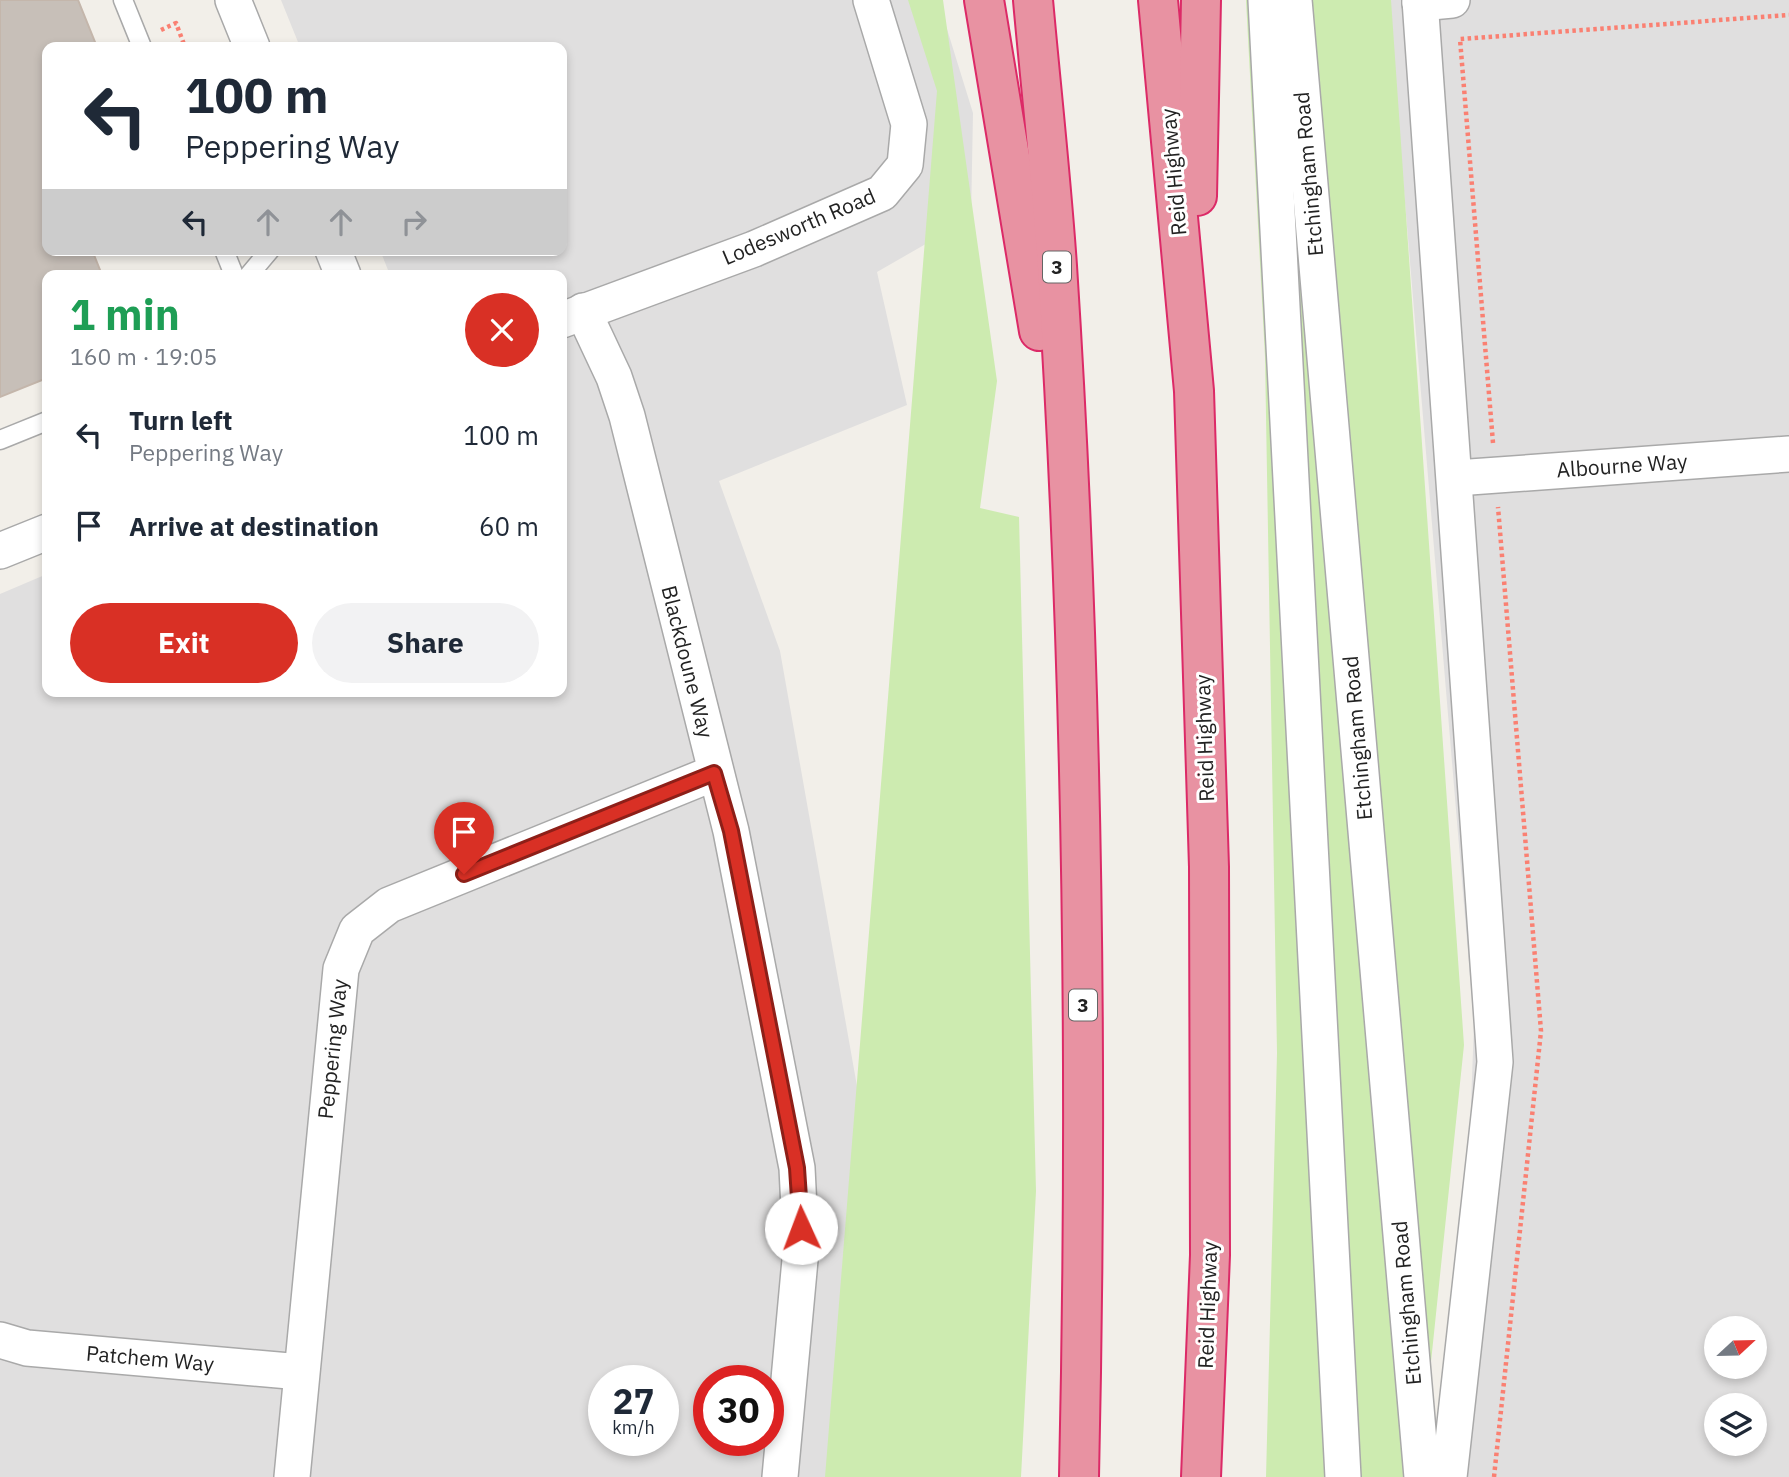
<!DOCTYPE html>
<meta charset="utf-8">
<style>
:root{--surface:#fff;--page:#f2f2f3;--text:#1f2937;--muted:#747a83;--accent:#d93025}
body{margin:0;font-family:"IBM Plex Sans",sans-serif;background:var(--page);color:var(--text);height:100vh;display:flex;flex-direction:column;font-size:26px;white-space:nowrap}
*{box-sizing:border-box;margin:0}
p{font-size:23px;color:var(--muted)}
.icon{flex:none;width:38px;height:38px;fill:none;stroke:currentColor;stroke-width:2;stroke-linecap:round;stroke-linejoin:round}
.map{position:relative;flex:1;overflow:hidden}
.sheet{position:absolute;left:42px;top:270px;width:525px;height:427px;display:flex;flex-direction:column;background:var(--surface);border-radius:14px;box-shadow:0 4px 10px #0003}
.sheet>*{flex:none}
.banner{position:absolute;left:42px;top:42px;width:525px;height:214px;border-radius:14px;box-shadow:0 4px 10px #0003;background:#fff;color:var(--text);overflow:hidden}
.needle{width:46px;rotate:68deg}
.tools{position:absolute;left:1704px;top:1316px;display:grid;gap:14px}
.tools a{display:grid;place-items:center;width:63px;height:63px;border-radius:50%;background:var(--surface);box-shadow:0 4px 10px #0003;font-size:35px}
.speed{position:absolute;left:588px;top:1365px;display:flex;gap:14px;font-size:35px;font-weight:700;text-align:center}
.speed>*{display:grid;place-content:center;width:91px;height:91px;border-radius:50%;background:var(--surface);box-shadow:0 4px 10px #0003;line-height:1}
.speed small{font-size:18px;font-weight:400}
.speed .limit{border:10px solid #d22;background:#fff;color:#111}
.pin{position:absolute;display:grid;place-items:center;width:60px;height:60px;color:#fff;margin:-72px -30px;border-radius:50% 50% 50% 0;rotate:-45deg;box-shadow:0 0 7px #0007}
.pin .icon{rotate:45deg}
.me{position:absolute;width:77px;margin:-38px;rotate:358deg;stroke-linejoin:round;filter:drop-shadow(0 0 5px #0008)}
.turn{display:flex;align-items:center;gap:24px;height:147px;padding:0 28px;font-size:32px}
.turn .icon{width:91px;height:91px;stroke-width:2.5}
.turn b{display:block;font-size:49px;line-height:60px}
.lanes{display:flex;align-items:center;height:66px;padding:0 28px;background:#0003;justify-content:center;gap:35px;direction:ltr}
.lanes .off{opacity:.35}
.round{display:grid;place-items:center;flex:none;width:74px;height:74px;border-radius:37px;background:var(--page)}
.summary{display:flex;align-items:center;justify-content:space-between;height:119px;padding:0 28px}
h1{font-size:42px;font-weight:800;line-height:52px;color:#1e9e55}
.cta{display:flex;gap:14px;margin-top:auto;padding:14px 28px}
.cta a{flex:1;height:80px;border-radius:42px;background:var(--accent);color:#fff;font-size:28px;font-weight:800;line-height:80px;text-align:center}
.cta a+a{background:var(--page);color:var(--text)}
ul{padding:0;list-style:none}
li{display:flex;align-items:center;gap:21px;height:91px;padding:0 28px}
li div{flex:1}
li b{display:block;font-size:26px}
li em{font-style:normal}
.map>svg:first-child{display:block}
.residential{fill:#e0dfdf;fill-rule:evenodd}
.grass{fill:#cdebb0}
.building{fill:#c7bfb8;stroke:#c4b6ab;stroke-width:2}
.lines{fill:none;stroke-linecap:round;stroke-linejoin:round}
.service-casing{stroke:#a9a9a9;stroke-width:21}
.minor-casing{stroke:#a9a9a9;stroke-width:38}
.motorway-casing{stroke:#dc2a67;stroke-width:42}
.path{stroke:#fa8072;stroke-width:4.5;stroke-dasharray:3.5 3.5;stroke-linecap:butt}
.service{stroke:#fff;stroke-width:18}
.minor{stroke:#fff;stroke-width:35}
.motorway{stroke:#e892a2;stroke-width:38}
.route-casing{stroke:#8d1f18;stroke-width:18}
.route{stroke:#d93025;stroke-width:12}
.labels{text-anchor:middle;stroke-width:6;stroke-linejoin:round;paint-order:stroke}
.shield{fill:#fff;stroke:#646464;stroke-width:2}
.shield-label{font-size:19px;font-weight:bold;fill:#222}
.street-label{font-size:21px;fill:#222;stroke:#fff}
</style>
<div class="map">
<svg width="1789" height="1477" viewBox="0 0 1789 1477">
<rect width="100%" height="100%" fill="#f2efe9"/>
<g class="residential">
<path d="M281 0H938L973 113 971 218 877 272 907 405 719 481 780 651 875 1188 853 1477H0V594L47 574V691H562V275H390L380 250H562V47H300ZM604 1381H663V1440H604ZM709 1381H768V1440H709Z"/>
<path d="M1388 0H1789V1477H1457L1474 1024ZM1717 1328H1755V1367H1717ZM1717 1405H1755V1444H1717Z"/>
</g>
<g class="grass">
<path d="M908 0H943L997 381 980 508 1019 517 1036 1191 1021 1477H825L937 91Z"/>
<path d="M1246 0H1391L1464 1045 1419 1477H1266L1277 1053 1265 357Z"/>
</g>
<path class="building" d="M0 0H78L97 47H47V250H92L102 275H47V378L0 397Z"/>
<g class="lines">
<g class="service-casing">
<g id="service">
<path d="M123 0 142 47"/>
<path d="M224 250 234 275"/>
<path d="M249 275 270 250"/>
<path d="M0 440 47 421"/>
</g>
</g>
<g class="minor-casing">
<g id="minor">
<path d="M233 0 252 47"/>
<path d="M1266 0 1343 1477"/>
<path d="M1294 0 1422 1477"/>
<path d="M1420 0 1495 1062 1449 1477"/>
<path d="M1420 3 1452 0"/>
<path d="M333 250 343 275"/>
<path d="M583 311 614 377 627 416 731 831 797 1168 801 1249 780 1477"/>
<path d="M562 320 754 249 882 193 905 165 909 124 871 0"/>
<path d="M1456 478 1789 454"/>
<path d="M0 551 47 532"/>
<path d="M0 1340 27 1348 301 1372"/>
<path d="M292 1477 341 969 357 930 389 905 714 773"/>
</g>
</g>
<g class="motorway-casing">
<g id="motorway">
<path d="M984 0 1039 331"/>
<path d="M1033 0C1041 89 1051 178 1057 266 1083 669 1088 1073 1079 1477"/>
<path d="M1158 0 1194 391 1209 867 1210 1255 1201 1477"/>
<path d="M1197 196 1201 0"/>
</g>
</g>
<g class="path">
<path d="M161 30 176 23 185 47"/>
<path d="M1493 443 1460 39 1789 15"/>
<path d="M1494 1477 1541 1031 1498 507"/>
</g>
<use href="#service" class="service"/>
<use href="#minor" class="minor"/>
<use href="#motorway" class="motorway"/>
</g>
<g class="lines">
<g class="route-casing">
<path id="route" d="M464 874 714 773 731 831 797 1168 801 1228"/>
</g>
<use href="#route" class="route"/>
</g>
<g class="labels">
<g class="shield">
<rect x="1043" y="251.5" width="28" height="31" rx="5"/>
<rect x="1069" y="989.5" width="28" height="31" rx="5"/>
</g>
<g class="shield-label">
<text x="1057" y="274">3</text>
<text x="1083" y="1012">3</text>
</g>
<g class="street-label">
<text transform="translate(1174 172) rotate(-95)" y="7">Reid Highway</text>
<text transform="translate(1309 174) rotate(-95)" y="7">Etchingham Road</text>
<text transform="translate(799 227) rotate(-23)" y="7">Lodesworth Road</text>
<text transform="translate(1622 466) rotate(-4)" y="7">Albourne Way</text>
<text transform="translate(687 662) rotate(76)" y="7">Blackdoune Way</text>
<text transform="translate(1205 738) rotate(-92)" y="7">Reid Highway</text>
<text transform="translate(1358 738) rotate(-95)" y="7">Etchingham Road</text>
<text transform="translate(333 1049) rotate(-84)" y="7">Peppering Way</text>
<text transform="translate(1407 1303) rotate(-95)" y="7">Etchingham Road</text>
<text transform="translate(1208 1305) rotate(-88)" y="7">Reid Highway</text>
<text transform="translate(150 1359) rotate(5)" y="7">Patchem Way</text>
</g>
</g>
</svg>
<div class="tools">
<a><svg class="needle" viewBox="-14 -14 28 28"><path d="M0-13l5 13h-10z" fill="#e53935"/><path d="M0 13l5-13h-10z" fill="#747a83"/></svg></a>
<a><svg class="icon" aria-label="layers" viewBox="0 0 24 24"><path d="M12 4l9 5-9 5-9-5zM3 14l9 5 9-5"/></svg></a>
</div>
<div class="speed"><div>27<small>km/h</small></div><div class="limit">30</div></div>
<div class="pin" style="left:464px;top:874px;background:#d93025"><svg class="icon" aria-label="arrive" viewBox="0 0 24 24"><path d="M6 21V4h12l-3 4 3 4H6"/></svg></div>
<svg class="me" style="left:801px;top:1228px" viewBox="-20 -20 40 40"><circle r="19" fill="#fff"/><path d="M0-13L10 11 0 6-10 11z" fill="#d93025"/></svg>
<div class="banner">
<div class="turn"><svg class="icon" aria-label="left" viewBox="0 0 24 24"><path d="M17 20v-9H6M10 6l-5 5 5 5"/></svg><div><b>100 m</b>Peppering Way</div></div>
<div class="lanes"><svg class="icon" aria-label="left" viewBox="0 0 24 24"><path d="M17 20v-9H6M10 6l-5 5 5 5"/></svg><svg class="icon off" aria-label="ahead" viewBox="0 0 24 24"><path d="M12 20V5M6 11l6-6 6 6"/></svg><svg class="icon off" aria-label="ahead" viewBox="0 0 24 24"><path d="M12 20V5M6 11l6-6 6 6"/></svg><svg class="icon off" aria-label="right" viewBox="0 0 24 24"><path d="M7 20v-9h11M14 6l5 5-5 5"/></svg></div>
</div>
<section class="sheet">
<div class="summary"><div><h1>1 min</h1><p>160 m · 19:05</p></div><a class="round" style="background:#d93025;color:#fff"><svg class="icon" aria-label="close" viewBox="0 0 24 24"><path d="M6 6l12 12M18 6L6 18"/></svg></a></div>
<ul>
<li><svg class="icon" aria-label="left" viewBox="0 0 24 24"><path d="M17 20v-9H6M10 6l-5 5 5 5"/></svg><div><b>Turn left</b><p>Peppering Way</p></div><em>100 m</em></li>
<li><svg class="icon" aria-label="arrive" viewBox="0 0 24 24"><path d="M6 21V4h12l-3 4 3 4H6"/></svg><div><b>Arrive at destination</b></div><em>60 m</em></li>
</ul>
<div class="cta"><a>Exit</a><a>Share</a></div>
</section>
</div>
